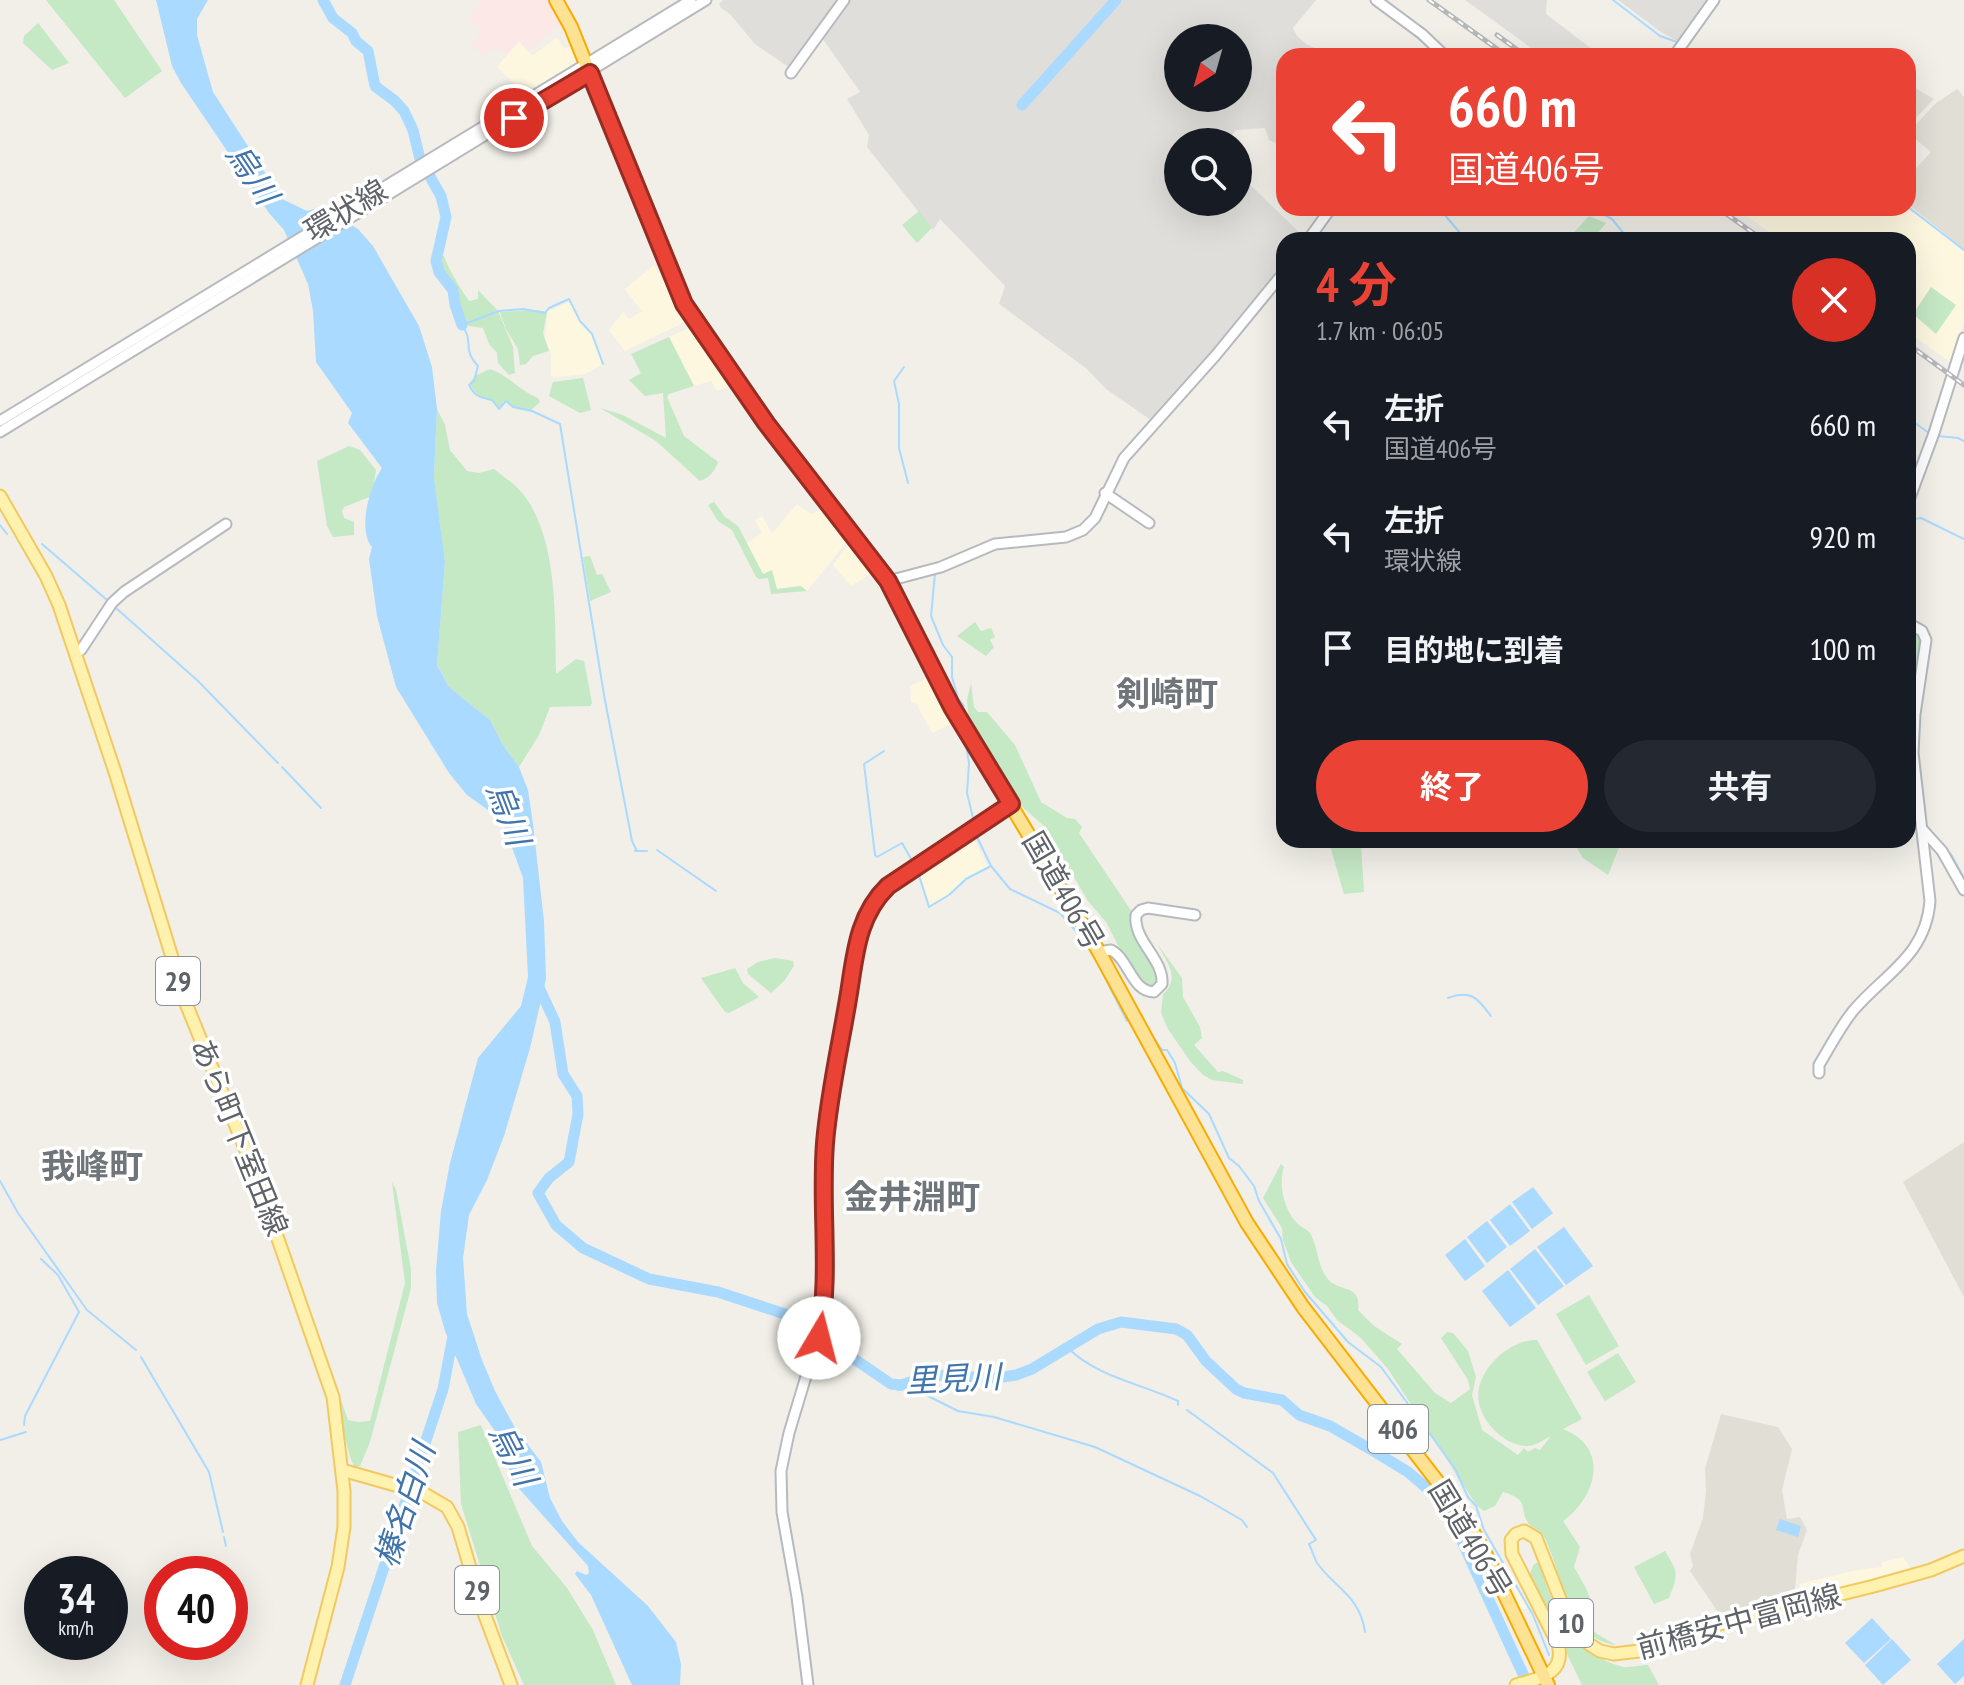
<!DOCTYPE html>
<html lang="ja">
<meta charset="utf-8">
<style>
:root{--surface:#171b24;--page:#242831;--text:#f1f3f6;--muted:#9ea1a6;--accent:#ea4335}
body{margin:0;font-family:"PT Sans Narrow","Noto Sans JP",sans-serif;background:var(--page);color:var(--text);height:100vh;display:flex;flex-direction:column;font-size:30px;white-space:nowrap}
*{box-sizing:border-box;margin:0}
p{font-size:26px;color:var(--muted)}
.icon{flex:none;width:44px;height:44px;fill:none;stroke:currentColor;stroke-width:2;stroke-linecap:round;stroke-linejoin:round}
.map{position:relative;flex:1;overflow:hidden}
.sheet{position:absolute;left:1276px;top:232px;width:640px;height:616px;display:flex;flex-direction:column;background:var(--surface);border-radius:24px;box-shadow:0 8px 32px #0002}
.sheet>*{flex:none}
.banner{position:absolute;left:1276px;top:48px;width:640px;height:168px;border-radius:24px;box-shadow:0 8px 32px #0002;background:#ea4335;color:#fff;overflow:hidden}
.needle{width:52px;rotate:217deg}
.fabs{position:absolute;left:1164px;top:24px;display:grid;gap:16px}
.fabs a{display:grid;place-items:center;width:88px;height:88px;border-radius:50%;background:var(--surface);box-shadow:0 8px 32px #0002;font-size:40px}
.speed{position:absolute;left:24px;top:1556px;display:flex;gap:16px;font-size:40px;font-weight:700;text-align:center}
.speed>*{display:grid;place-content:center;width:104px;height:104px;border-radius:50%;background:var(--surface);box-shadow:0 8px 32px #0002;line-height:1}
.speed small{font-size:20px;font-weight:400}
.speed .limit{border:12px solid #d22;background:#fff;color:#111}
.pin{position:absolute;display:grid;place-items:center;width:68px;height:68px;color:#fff;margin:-34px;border:4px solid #fff;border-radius:50%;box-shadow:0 2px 8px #0007}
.me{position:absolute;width:88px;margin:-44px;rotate:8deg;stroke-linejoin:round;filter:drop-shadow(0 0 6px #0008)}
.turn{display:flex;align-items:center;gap:28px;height:168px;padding:0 40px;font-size:36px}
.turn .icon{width:104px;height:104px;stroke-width:2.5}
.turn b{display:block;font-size:56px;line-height:68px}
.round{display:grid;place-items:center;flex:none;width:84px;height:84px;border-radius:42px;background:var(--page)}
.headline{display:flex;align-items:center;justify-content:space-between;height:136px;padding:0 40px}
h1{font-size:48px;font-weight:700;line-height:60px;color:var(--accent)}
.primary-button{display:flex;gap:16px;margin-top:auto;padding:16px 40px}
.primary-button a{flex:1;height:92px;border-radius:48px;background:var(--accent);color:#fff;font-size:32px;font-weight:700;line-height:92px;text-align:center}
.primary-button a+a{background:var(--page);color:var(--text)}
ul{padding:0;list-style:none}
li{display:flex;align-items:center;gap:24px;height:112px;padding:0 40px}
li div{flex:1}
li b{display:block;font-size:30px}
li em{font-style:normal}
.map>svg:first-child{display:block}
.commercial{fill:#fef7e0}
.industrial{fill:#e0deda;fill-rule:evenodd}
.education{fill:#e1ded6}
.medical{fill:#fce8e6}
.green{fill:#c5e8c5}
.water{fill:#aadaff}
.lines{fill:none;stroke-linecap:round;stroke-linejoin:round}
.stream{stroke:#aadaff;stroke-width:2}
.river{stroke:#aadaff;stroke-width:11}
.secondary-casing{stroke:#b6babf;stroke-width:13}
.primary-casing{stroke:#f2c960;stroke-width:15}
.highway-casing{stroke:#f9ab00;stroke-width:16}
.secondary{stroke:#fff;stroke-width:9}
.primary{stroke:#fff2af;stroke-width:11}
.highway{stroke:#fde293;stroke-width:12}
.rail-casing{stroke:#b6b7b8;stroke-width:5}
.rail{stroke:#fff;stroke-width:2;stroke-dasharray:6;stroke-linecap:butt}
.route-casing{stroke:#982c22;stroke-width:20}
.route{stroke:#ea4335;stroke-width:14}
.labels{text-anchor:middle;stroke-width:7;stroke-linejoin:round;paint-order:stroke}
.shield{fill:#fff;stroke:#8f9295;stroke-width:2}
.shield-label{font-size:28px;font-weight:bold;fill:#5f6368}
.street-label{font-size:30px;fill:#5f6368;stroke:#fff}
.water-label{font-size:32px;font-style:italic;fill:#4174aa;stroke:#fff}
.quarter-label{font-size:34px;font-weight:bold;fill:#70757a;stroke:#fff}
</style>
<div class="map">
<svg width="1964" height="1685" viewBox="0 0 1964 1685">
<rect width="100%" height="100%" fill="#f1efe8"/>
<g class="commercial">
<path d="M557 37 564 49 573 45 578 55 575 63 524 93 497 67 519 41 532 56Z"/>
<path d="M538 112 549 122 525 138 515 124Z"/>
<path d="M1736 208H1908L1964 252V321L1950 362 1908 332V240H1780Z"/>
<path d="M654 265 668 286 672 285 688 317 687 321 625 351 609 330 623 312 629 319 642 312 625 289Z"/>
<path d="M569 302 591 334 602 365 585 374 555 377 551 375V353L545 340 548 311Z"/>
<path d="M693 326 734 385 717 391 711 381 694 386 669 337Z"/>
<path d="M797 504 811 514 824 508 849 539 807 591 801 586 776 589 772 570 763 574 747 543 762 533 755 520 762 516 772 534Z"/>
<path d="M851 541 874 572 851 586 833 565Z"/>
<path d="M930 672 956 722 932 733 916 703 911 702 910 686 922 681Z"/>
<path d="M974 839 988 867 965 878 949 894 930 905 919 873Z"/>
<path d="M1903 1557 1912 1571 1801 1601 1799 1584 1857 1570 1882 1567V1562Z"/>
<path d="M1510 1577 1528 1608 1516 1611 1501 1581Z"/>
</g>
<g class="industrial">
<path d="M723 0H840L791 65 787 66 755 44 730 14 721 8 719 4Z"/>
<path d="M848 0H1316L1293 28 1297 36 1306 44 1333 56H1284V147L1269 140 1265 128 1236 130 1227 142H1178V202H1238V173L1304 237 1302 240H1284V265L1241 318 1151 420 1106 389 1087 369 999 304 1005 286 940 219 933 230 867 147 869 135 847 99 860 92 820 35ZM1178 38H1238V98H1178Z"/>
<path d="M1465 0H1547L1546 14 1601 56H1542Z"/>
<path d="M1618 0H1709L1678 41 1661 32Z"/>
</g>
<g class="education">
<path d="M1908 84 1934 99 1908 126Z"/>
<path d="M1957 89 1964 97V249L1908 204V177L1931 152 1908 133 1936 103Z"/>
<path d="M1964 1142V1297L1903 1182Z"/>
<path d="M1721 1414 1778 1427 1792 1449 1782 1490 1787 1519 1800 1517 1807 1530 1798 1555 1794 1600 1722 1618 1690 1571 1693 1566 1690 1554 1703 1518 1706 1491 1705 1469Z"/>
</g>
<path class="medical" d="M484 0H547L562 23 528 51 519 41 507 55 496 46 485 56 470 45 483 31 468 17Z"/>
<g class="green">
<path d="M46 0H114L162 71 125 98Z"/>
<path d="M38 23 69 63 52 70 23 43 24 36Z"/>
<path d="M919 211 932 228 917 243 902 225Z"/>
<path d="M1589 216 1606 223 1592 240H1567Z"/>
<path d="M444 256C450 272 459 286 469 301L478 299V290L498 311 513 347 515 373 509 375 498 363 497 353 489 344 483 328 462 325C458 314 455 293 451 286 445 274 436 271 437 257Z"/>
<path d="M1931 287 1956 305 1936 334 1913 314Z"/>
<path d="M537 310 547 312 543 333 549 351 533 356 526 364 520 365 518 349 506 329 500 312Z"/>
<path d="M669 337 694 386 669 394 667 397 684 436 718 462C715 471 709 478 700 481L656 441 600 408 623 415 666 438 663 393 645 396 629 380 641 373 631 354Z"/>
<path d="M490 369C508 375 520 391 538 398L540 402 530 411 513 407 504 401 499 409 492 400 480 398 469 384 475 376Z"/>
<path d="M583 378 591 410 580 413 549 396 553 382Z"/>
<path d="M437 409 445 425 450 450 467 471 479 473 494 469C505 478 518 486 526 498 558 543 555 621 556 674L576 659 584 661 592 703 590 706 550 707 539 735 519 767 503 745 490 720 449 687 437 664 445 562 434 478Z"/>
<path d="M349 446 360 450 376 470 372 496 344 507 342 511 344 518 354 522V535L333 537 327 526 317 461Z"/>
<path d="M714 502 725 517 738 526 763 574 772 570 777 589 801 586 807 591 771 594 768 578 759 579 756 577 732 530 718 521 708 505Z"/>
<path d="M590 556 597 575 602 574 611 592 590 601 583 557Z"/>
<path d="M975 622 981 631 991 628 995 637 990 640 994 647 986 656 957 636Z"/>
<path d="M1908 627 1919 634 1922 640 1918 663 1914 665 1909 659 1912 653 1908 650Z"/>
<path d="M971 683 974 707 978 712H987L1015 745 1041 802 1067 818 1075 819 1082 827 1079 833 1132 912 1130 925 1158 980 1155 986 1149 988 1144 985 1127 963 1106 922 1088 901 1045 827 1017 802 969 723 967 700Z"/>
<path d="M1337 840 1361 845 1364 892 1344 894 1329 842Z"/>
<path d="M1572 840H1622L1608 875 1583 858Z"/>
<path d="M1158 945 1182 978 1183 997 1200 1027 1202 1038 1194 1045 1218 1072 1223 1071 1243 1080V1084L1212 1080 1203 1075 1190 1061 1168 1029 1161 1013 1163 994C1181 978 1167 963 1158 945Z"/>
<path d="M775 958 793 961 794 966 784 981 771 993 748 974 747 969 758 962Z"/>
<path d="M735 968 743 983 759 997 729 1013 725 1012 701 978Z"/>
<path d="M1281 1164 1284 1167C1278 1184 1284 1212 1299 1225 1305 1230 1309 1229 1312 1237 1318 1250 1318 1267 1327 1278 1338 1293 1362 1283 1358 1310L1374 1326 1402 1344 1397 1349 1435 1393 1451 1403 1470 1389 1468 1380 1441 1338 1447 1332 1453 1333 1468 1351 1476 1377 1472 1395 1482 1430 1518 1455 1524 1448 1528 1452 1535 1448 1540 1450 1551 1436C1545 1439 1535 1446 1528 1446 1507 1447 1483 1424 1479 1403 1473 1372 1509 1339 1537 1340L1582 1419 1563 1429C1610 1447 1597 1497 1563 1521L1580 1547 1574 1567 1586 1588 1593 1607 1586 1624 1597 1634 1616 1645C1563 1638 1564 1572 1543 1535 1539 1529 1533 1529 1529 1524 1518 1511 1532 1500 1503 1492L1495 1506 1484 1511 1477 1506 1388 1369 1360 1337 1337 1320 1327 1306 1315 1297 1291 1262 1283 1240 1282 1228 1263 1198Z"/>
<path d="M392 1182 396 1190 411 1269V1288L370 1442 360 1466 355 1467C348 1460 339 1406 335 1392L341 1400 348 1420 358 1422 370 1421 405 1283Z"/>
<path d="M1589 1295 1619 1346 1586 1365 1556 1314Z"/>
<path d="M1618 1353 1636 1382 1605 1401 1587 1372Z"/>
<path d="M481 1425 532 1546 567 1588 593 1630 616 1685H524L502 1636 461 1504 458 1432Z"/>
<path d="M1665 1551C1678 1573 1679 1573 1669 1598L1654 1604 1634 1567Z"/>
<path d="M1539 1562C1551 1608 1575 1655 1623 1667 1629 1668 1641 1665 1648 1665L1659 1685H1582L1529 1576 1534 1564Z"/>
</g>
<g class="water">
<path d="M156 0H208L197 19V35L213 92 282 199 307 211 321 207 358 229 373 246 419 326 432 367 437 409 434 477 445 562 437 665 449 687 490 720 503 745 519 767 528 790 533 824 544 921 546 979 530 1048 504 1136 487 1180 469 1215 463 1258 467 1314 482 1360 495 1391 514 1426 541 1462 550 1498 562 1521 578 1542 648 1606 676 1642 681 1664 680 1685H632L591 1595 575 1574 577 1571 586 1575 589 1573 588 1566 514 1483 495 1431 476 1404 445 1331 437 1303 436 1271 441 1211 450 1163 478 1058 521 1006 528 977 523 878 505 828 495 815 467 795 449 773 396 687 377 616 369 559 372 547C357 530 370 485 382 468L348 423 352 413 316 362 313 311 308 284 284 230 269 213 181 83 172 66Z"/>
<path d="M1533 1187 1553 1213 1532 1229 1512 1202Z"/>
<path d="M1510 1204 1530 1231 1510 1246 1490 1220Z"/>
<path d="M1487 1221 1507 1247 1487 1263 1467 1237Z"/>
<path d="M1564 1227 1593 1266 1566 1285 1537 1247Z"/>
<path d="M1465 1239 1485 1266 1465 1281 1445 1255Z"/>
<path d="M1535 1249 1564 1286 1538 1305 1510 1269Z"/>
<path d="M1508 1270 1536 1308 1510 1327 1482 1291Z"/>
<path d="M1780 1519 1801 1526 1798 1537 1776 1530Z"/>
<path d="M1872 1618 1891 1639 1864 1663 1845 1643Z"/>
<path d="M1892 1639 1911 1660 1883 1685 1865 1665Z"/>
<path d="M1964 1639V1676L1955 1684 1937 1664Z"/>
</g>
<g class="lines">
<g class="stream">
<path d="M1613 0 1660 36 1677 42"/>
<path d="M1686 48 1690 56"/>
<path d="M1908 207 1964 250"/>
<path d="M1439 208 1466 240"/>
<path d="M1592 208 1612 219 1629 240"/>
<path d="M1324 209V208"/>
<path d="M603 364 592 334 580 321 569 299 549 308 545 313 523 309 499 311 462 325C475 344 461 347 478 366L474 381 469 385C475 397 480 397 492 400L499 409 506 401 513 407 532 411 560 424 604 695 632 841 637 851"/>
<path d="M904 367 894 381 899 404V448L908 483"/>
<path d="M1908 418 1929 433"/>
<path d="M1938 436 1958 438 1964 441"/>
<path d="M1908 520 1921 518 1964 539"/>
<path d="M0 525 7 534"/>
<path d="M42 544 107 600"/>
<path d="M935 573 931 616 943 645 952 657V677L958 698 964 706"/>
<path d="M116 608 198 681 278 763"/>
<path d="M966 745 969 763 967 793 974 822"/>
<path d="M884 751 864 764 875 855 877 857 902 843 914 864"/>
<path d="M282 767 321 808"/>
<path d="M1908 812 1917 817"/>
<path d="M1925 824 1952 856 1964 878"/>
<path d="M977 837 991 866 1010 889 1060 913 1089 946"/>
<path d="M657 850 716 891"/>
<path d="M635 851H647"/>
<path d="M917 869 929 907 949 895 966 879 991 866"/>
<path d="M1095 958 1127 1021"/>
<path d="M1448 998C1472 989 1478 999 1491 1016"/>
<path d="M1147 1028 1162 1050H1167L1175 1063 1182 1088 1209 1114 1229 1158 1239 1166 1254 1186 1259 1201 1281 1239 1287 1264 1305 1292 1348 1342 1381 1367 1454 1467 1468 1497 1476 1506 1484 1530 1533 1615 1549 1655"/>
<path d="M0 1181 18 1213 87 1310 136 1350"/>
<path d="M1068 1348C1097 1377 1142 1384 1178 1401V1405"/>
<path d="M141 1357 209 1472 223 1532"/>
<path d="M891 1384 898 1390 912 1388 958 1411 994 1417 1095 1447 1200 1496 1242 1520 1247 1527"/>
<path d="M1187 1410 1273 1473 1316 1540 1309 1544C1312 1550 1314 1557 1317 1563 1336 1589 1360 1596 1365 1632"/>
<path d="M24 1425 25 1416 79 1312 58 1275 41 1259"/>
<path d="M0 1440 26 1432"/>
<path d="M224 1537 226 1546"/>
</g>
<g class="river">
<path d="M323 0 333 18 352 33 356 41 368 51 375 86 395 101 404 111 413 130 420 159 441 196 446 217 436 261 439 272 453 290 455 305 462 325"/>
<path d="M1022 105 1116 0"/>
<path d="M537 983 555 1022 563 1074 577 1096 578 1114 569 1162 549 1178 538 1193 556 1225 583 1248 649 1279 718 1292 791 1316 891 1384 901 1385 932 1375 996 1378 1016 1375 1032 1369 1098 1329 1121 1322 1176 1329 1187 1335 1206 1361 1236 1389 1244 1393 1282 1400 1299 1415 1330 1426 1377 1453 1408 1472 1428 1489 1447 1512 1460 1537 1528 1685"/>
<path d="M345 1685 443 1389 454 1331"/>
</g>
<g class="secondary-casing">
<g id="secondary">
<path d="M1376 0 1422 34 1445 56"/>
<path d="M1674 56 1714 0"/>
<path d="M791 73 844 0"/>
<path d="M1308 240 1331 208"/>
<path d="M0 421 691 0"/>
<path d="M0 432 706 0"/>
<path d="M1105 493 1149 523"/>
<path d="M1908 503 1934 433 1964 338"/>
<path d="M888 581 941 567 995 544 1066 537 1083 530 1095 518 1124 458 1216 355 1284 272"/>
<path d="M75 653 81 650 112 603 124 592 226 524"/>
<path d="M1923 830 1942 851 1964 890"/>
<path d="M1099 952 1111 950C1129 959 1131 991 1154 992L1162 984C1164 959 1133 941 1136 915L1141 910 1148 908 1195 915"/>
<path d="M1819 1073V1065C1830 1047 1840 1027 1853 1011 1884 974 1926 956 1930 901L1913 753 1915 714 1926 640 1922 631 1908 623"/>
<path d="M808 1685 797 1597 782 1512 781 1471 789 1433 822 1323 825 1283V1144L833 1074 853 963 865 917 888 886 1011 804"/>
</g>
</g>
<g class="primary-casing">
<g id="primary">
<path d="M0 496 46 576 59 605 115 772 187 1006 255 1173 333 1397 344 1491V1527L338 1567 307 1685"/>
<path d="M342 1470 423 1493 447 1507 458 1527 481 1605 511 1685"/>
<path d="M1516 1685C1540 1678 1566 1674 1558 1644L1512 1554 1511 1540 1516 1534 1524 1531 1536 1538 1568 1619 1589 1644 1600 1651 1614 1654 1639 1651 1720 1624 1874 1586 1931 1570 1964 1556"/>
</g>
</g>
<g class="highway-casing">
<path id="highway" d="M556 0 571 27 677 290 695 322 766 423 888 581 952 707 1099 952 1247 1223 1303 1307 1460 1511 1482 1547 1548 1685"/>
</g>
<use href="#secondary" class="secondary"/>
<use href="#primary" class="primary"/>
<use href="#highway" class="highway"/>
<g class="rail-casing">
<g id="rail">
<path d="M1429 0 1507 56"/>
<path d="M1497 35 1526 56"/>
<path d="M1718 208 1763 240"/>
<path d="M1908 344 1964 385"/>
</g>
</g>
<use href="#rail" class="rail"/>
</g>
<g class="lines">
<g class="route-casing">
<path id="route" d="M514 118 590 73 684 304 766 423 888 581 952 707 1011 804 888 886C856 917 855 958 848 999 840 1047 829 1094 825 1143 820 1208 831 1273 819 1338"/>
</g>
<use href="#route" class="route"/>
</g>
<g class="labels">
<g class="shield">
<rect x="156" y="957" width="44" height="48" rx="6"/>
<rect x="1368" y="1405" width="60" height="48" rx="6"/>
<rect x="455" y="1566" width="44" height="48" rx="6"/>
<rect x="1549" y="1599" width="44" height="48" rx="6"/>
</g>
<g class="shield-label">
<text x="178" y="991">29</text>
<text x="1398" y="1439">406</text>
<text x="477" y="1600">29</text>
<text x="1571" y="1633">10</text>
</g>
<g class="street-label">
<text transform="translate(346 211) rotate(-31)" y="10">環状線</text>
<text transform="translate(1063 891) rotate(60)" y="10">国道406号</text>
<text transform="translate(239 1137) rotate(68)" y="10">あら町下室田線</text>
<text transform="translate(1470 1539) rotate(59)" y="10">国道406号</text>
<text transform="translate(1739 1622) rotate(-15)" y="10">前橋安中富岡線</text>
</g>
<g class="water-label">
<text transform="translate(252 174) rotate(56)" y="11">烏川</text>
<text transform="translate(508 814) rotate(69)" y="11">烏川</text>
<text transform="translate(953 1379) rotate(-3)" y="11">里見川</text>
<text transform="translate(513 1455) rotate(63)" y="11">烏川</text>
<text transform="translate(405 1505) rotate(-72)" y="11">榛名白川</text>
</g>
<g class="quarter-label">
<text x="1167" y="706">剣崎町</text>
<text x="92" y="1178">我峰町</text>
<text x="912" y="1209">金井淵町</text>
</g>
</g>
</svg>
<div class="fabs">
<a><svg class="needle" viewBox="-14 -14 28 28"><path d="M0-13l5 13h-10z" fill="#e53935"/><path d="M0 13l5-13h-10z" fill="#9ea1a6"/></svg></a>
<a><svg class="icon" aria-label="search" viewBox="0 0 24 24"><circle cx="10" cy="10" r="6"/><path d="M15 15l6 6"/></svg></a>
</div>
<div class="speed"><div>34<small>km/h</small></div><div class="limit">40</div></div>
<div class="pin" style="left:514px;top:118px;background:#d93025"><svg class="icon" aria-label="arrive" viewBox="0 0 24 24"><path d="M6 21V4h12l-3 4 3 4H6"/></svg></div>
<svg class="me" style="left:819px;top:1338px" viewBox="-20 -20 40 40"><circle r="19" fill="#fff"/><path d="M0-13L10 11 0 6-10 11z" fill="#ea4335"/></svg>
<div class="banner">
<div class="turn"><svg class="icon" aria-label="left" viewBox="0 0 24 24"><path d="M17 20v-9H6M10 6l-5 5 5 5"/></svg><div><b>660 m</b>国道406号</div></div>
</div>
<section class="sheet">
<div class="headline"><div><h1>4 分</h1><p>1.7 km · 06:05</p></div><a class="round" style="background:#d93025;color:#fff"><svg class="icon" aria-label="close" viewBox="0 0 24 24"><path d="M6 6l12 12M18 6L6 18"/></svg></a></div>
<ul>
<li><svg class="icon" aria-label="left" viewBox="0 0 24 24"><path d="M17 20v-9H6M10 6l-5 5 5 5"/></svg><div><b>左折</b><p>国道406号</p></div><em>660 m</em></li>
<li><svg class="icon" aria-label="left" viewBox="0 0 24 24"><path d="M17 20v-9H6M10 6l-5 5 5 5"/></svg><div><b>左折</b><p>環状線</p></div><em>920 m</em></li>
<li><svg class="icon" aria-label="arrive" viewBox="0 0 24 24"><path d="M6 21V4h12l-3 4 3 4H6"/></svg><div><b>目的地に到着</b></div><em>100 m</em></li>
</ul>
<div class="primary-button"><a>終了</a><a>共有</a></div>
</section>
</div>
